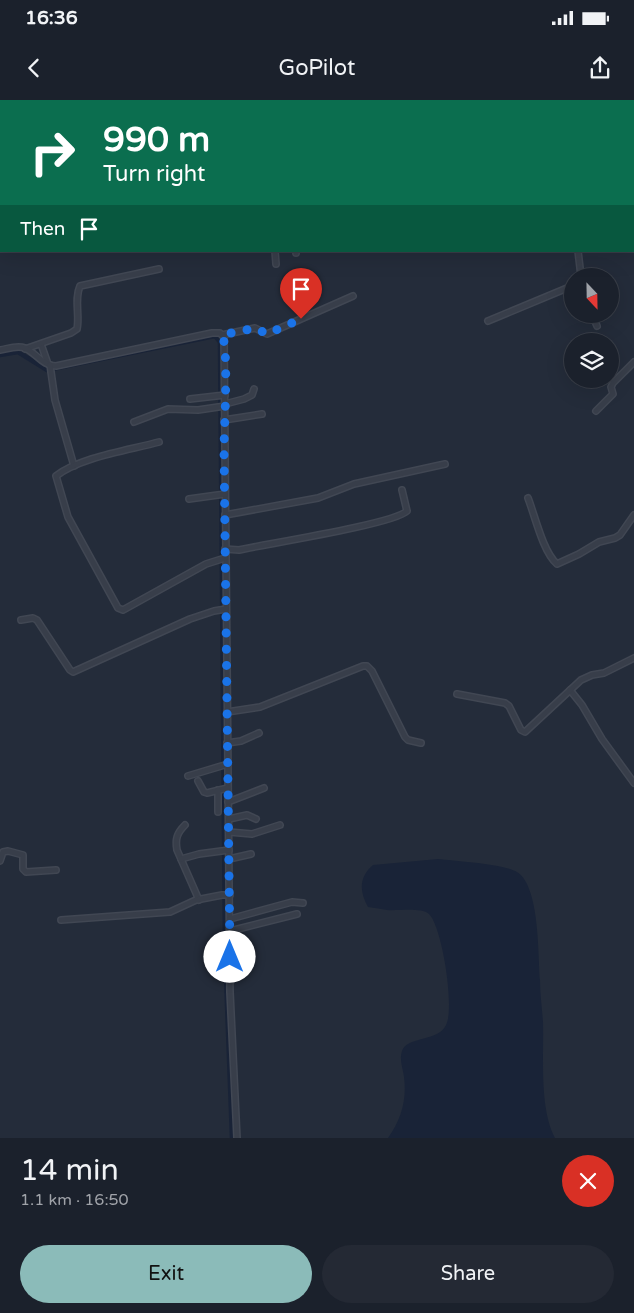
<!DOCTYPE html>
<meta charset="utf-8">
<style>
:root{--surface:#1b212c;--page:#242934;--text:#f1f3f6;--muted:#a0a3a9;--line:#393e48;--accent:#8bbbb9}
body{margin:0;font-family:"Varela Round",sans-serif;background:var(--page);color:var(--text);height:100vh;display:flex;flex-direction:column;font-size:19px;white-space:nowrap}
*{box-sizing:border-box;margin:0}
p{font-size:16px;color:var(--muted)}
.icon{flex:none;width:28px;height:28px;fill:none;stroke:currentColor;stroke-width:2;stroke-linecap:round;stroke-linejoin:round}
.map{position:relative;height:1038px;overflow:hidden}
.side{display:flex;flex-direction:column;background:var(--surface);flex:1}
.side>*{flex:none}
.guide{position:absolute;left:0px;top:0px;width:635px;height:152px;box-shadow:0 5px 20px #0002,0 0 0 1px var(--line);background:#0b6e4f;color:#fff;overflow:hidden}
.needle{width:32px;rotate:158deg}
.buttons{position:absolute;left:564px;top:168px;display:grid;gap:10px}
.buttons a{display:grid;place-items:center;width:55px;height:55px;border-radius:50%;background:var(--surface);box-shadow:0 5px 20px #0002,0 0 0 1px var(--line);font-size:25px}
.pin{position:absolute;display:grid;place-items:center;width:42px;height:42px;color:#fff;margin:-51px -21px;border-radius:50% 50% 50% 0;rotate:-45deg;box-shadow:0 0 5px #0007}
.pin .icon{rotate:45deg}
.me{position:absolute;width:55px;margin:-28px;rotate:0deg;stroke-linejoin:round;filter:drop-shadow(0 0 4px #0008)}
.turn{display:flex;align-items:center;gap:18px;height:105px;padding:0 20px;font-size:22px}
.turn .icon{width:65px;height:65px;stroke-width:2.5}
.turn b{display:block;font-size:35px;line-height:42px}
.then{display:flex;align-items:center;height:48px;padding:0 20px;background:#0003;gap:10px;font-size:19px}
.round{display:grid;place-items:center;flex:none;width:52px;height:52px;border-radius:26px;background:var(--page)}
.head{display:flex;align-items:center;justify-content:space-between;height:85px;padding:0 20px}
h1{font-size:30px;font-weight:600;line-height:38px}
.button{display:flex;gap:10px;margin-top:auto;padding:10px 20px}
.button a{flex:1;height:58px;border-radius:30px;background:var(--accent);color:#111;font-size:20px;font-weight:600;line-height:58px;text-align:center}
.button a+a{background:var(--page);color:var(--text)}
.status{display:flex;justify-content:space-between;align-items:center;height:35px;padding:0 25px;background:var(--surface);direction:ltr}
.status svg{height:14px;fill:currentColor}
header{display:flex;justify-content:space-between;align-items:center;height:65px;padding:0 20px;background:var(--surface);font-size:22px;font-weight:600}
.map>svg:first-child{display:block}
.water{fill:#192337}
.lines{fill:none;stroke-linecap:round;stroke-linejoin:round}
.canal{stroke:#192337;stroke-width:4.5}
.minor-casing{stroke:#414753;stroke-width:8}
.minor{stroke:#383e4a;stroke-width:5}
.route{stroke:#1a73e8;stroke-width:9;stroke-dasharray:0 16.2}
</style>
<div class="status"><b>16:36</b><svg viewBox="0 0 49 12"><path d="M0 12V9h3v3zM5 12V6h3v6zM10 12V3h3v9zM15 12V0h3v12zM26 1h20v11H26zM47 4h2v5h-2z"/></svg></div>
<header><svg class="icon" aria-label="back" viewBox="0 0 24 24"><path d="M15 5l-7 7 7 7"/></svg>GoPilot<svg class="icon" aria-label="share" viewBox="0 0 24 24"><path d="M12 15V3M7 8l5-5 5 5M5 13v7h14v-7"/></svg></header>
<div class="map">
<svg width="634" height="1038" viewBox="0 0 634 1038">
<rect width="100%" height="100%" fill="#242c3a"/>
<path class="water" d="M438 759C456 761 504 764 517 772 540 786 538 856 540 880 540 894 542 908 543 922 544 956 539 1008 555 1038H388C401 1020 407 1000 404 977 403 968 399 960 402 951 407 936 438 942 446 925 455 908 442 826 429 814 421 807 398 811 387 810 381 809 375 808 368 807 359 791 359 777 373 765Z"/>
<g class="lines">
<g class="canal">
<path d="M619 0 620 1"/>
<path d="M634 32V33"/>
<path d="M0 255 18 252 47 270 215 236 220 242 225 850 232 1038"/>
</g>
<g class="minor-casing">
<g id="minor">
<path d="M627 0V1"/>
<path d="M259 1V0"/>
<path d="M311 1V0"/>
<path d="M330 1V0"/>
<path d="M375 1 376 0"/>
<path d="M275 151 276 164"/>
<path d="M296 151V153"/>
<path d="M578 151 581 176"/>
<path d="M592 214 597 226"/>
<path d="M488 221 572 186"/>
<path d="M222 235 255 228 267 234 353 196"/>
<path d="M41 244 48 264"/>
<path d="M25 249 71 233 77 229C80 216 74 199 80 186L159 169"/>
<path d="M0 250C7 249 17 245 25 248 36 253 43 266 56 266L212 233H220L224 237 230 892 237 1038"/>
<path d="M50 265 55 300 74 366"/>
<path d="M190 299 225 295"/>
<path d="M225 304 244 299 252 295 254 289"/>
<path d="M596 311 613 294 611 287 613 283 634 262"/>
<path d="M224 320 262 314"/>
<path d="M134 322 168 309 198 310 225 306"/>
<path d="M159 342C130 350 80 357 56 376L68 417 118 508 123 510 206 464 225 458"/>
<path d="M528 398C535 416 543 452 557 464L579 454 599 442 615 438 620 435 634 415"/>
<path d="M189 399 225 394"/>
<path d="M225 415 318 398 354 384 445 364"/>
<path d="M225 449 239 450C266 444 394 424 407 411L402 390"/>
<path d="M21 520 33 518 37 520 70 570 73 572 190 519 214 511 226 509"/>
<path d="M570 590 582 605 602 639 634 683"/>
<path d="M457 594 505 603 509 606 521 630 525 632 581 580 592 575 604 573 634 558"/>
<path d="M227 612 260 607 363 566H367L372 571 405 637 408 640 421 643"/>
<path d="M227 643 241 641 259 633"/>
<path d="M188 676 228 664"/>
<path d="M198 681 204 692 207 693 228 688"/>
<path d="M218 690V712"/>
<path d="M228 702 264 688"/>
<path d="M229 719 247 715 256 719"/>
<path d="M185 725C177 733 175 739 177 750L199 800"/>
<path d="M229 732 252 734 280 725"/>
<path d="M181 759 199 754 229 750"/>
<path d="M229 759 251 754"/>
<path d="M0 761 3 752 8 751 23 755V769L26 772 56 770"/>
<path d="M230 819 292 802 303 803"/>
<path d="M61 820 170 812 196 800 222 795H230"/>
<path d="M230 831 297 814"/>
</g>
</g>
<use href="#minor" class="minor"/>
</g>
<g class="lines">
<path class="route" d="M230 857 224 350C224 331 229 247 222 235L255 228 267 234 301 219"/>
</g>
</svg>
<div class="buttons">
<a><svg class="needle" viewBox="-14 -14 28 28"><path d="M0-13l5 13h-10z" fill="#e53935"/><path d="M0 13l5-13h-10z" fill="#a0a3a9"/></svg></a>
<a><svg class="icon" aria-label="layers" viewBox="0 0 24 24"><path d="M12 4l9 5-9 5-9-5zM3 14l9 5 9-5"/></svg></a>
</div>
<div class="pin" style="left:301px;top:219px;background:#d93025"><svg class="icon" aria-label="arrive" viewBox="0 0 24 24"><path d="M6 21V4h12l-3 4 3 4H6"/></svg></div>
<svg class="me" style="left:230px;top:857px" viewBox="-20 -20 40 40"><circle r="19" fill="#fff"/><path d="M0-13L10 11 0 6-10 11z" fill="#1a73e8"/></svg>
<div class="guide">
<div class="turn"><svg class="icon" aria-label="right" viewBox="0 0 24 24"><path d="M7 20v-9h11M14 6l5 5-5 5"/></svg><div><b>990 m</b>Turn right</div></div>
<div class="then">Then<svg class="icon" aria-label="arrive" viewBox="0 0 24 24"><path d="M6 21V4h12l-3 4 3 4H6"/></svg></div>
</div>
</div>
<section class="side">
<div class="head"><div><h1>14 min</h1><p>1.1 km · 16:50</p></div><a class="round" style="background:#d93025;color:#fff"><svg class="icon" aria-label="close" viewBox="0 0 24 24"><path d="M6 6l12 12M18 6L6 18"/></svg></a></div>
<div class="button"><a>Exit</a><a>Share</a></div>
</section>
